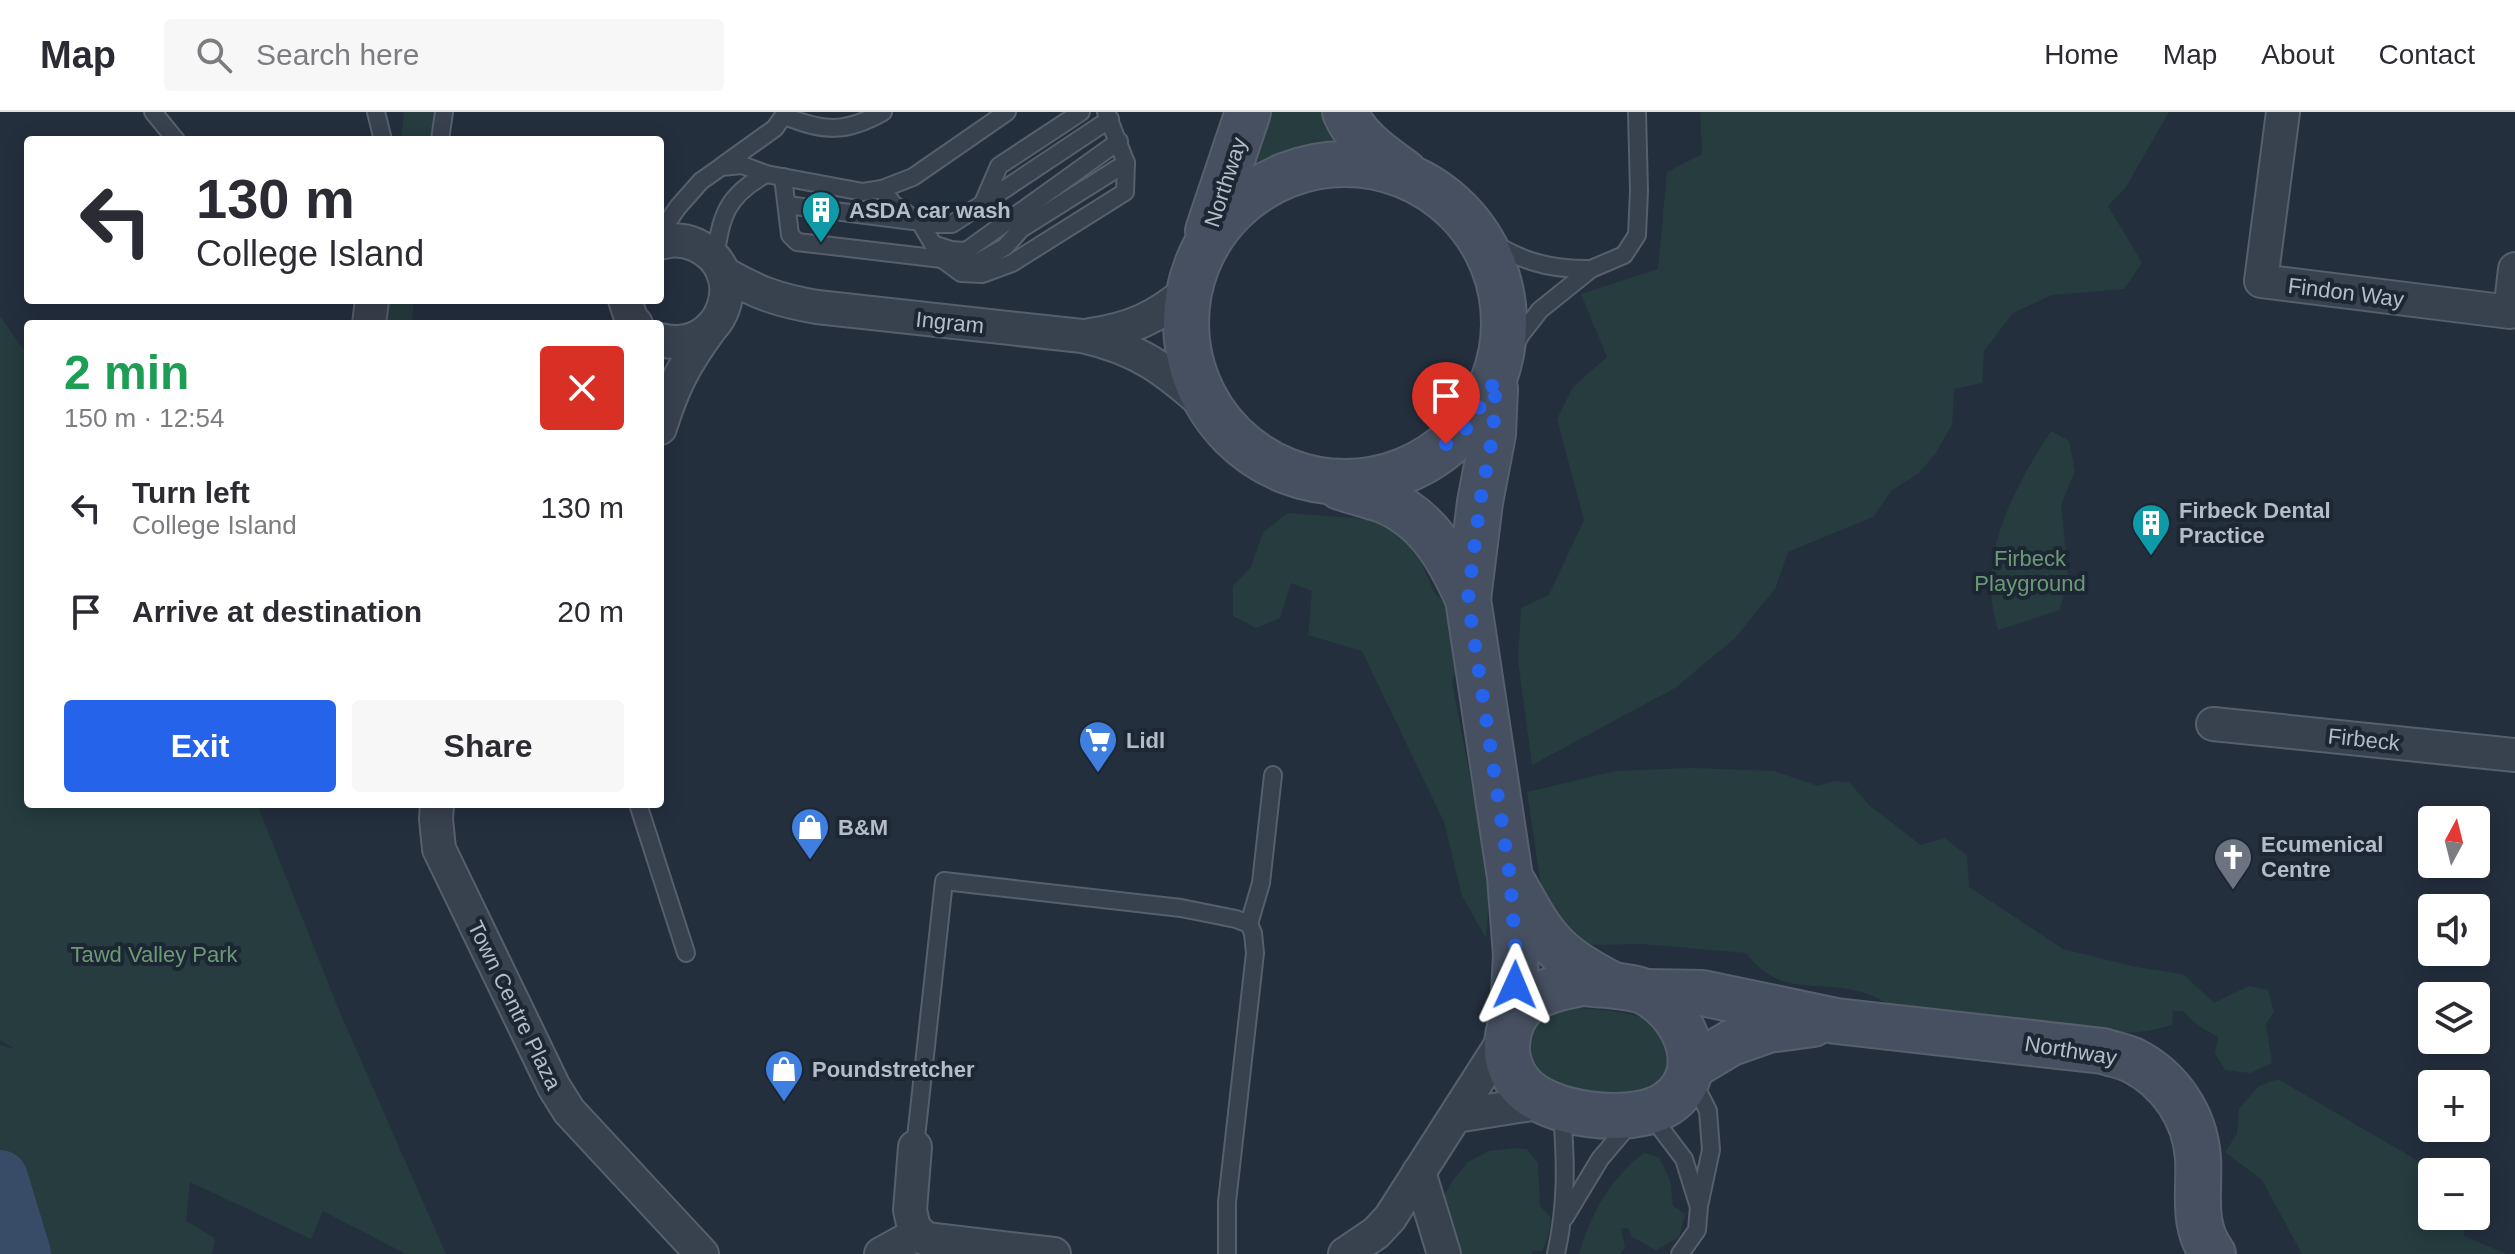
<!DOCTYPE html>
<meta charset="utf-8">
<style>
:root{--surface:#fff;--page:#f7f7f7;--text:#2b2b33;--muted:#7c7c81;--line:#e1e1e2;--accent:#2563eb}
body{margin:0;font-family:Arial,sans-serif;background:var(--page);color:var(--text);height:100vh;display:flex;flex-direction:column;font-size:30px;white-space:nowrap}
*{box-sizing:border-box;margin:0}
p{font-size:26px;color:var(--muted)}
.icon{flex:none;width:44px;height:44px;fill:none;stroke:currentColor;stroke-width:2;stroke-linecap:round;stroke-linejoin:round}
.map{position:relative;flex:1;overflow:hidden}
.side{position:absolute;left:24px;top:208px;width:640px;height:488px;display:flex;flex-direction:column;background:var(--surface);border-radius:8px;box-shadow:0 4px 20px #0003}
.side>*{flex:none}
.hud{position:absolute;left:24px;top:24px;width:640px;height:168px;border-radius:8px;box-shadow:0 4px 20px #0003;background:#fff;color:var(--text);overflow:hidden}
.needle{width:52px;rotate:7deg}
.fabs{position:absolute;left:2418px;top:694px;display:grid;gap:16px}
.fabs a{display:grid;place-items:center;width:72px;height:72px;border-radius:8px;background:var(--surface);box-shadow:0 4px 20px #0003;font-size:40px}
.pin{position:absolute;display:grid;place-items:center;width:68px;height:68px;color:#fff;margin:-82px -34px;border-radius:50% 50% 50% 0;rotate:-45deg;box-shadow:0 0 8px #0007}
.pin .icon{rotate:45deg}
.me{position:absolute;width:88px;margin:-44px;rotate:1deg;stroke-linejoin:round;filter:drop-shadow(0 0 6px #0008)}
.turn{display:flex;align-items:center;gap:28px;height:168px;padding:0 40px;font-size:36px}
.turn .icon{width:104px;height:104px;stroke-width:2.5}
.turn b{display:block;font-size:56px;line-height:68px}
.round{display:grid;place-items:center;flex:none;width:84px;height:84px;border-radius:8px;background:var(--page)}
.head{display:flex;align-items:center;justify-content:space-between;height:136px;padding:0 40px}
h1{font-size:48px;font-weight:800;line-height:60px;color:#1e9e55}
.action{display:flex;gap:16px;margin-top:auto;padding:16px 40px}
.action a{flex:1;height:92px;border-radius:8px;background:var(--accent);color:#fff;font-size:32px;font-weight:800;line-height:92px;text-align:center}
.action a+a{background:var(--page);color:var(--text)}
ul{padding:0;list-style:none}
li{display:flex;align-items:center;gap:24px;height:104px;padding:0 40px}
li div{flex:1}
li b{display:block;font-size:30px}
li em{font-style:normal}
header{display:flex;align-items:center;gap:48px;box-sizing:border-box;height:112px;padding:0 40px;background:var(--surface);border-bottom:2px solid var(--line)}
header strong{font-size:38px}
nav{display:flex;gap:44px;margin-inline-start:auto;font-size:28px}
.search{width:560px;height:72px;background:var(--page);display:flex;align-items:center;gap:20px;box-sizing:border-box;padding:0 28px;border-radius:8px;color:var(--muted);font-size:30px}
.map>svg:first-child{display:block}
.green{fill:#263c3f}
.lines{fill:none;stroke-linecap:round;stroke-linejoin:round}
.river{stroke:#394c67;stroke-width:56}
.lane-casing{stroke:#565f6c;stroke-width:20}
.street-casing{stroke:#565f6c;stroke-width:36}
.secondary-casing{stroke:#565f6c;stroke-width:48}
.lane{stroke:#38414e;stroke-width:16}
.street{stroke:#38414e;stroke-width:32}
.secondary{stroke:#465061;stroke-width:44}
.route{stroke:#2563eb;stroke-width:14;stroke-dasharray:0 25.2}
.labels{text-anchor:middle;stroke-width:8;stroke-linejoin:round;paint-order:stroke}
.street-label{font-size:22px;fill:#b4bcc9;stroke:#1d2633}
.poi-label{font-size:22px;font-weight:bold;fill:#b4bcc9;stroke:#1d2633;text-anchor:start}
.park-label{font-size:22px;fill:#6b9a76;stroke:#1d2633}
</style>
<header>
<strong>Map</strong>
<div class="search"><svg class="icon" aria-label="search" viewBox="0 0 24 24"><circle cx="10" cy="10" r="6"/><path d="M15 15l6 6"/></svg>Search here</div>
<nav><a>Home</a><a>Map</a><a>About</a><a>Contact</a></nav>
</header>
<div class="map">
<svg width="2515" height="1142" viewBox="0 0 2515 1142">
<rect width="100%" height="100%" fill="#242f3e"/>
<g class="green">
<path d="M404 0H436L433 28H401Z"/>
<path d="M1266 0H1321L1338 36 1335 39C1302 42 1276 53 1248 69Z"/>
<path d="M1700 0H2169L2126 75 2108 94 2142 151 2124 177 2052 183 2013 201 1984 239 1982 271 1954 277 1952 313 1935 342 1918 362 1892 378 1873 405 1788 440 1775 477 1735 526 1675 576 1532 653 1518 548 1521 496 1549 483 1584 408 1557 307 1573 275 1607 245 1581 182 1658 157 1667 60 1702 42Z"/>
<path d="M386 188H414L412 212H383Z"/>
<path d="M0 204 28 244V692H257L338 896 446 1142H406L323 1099 311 1127 190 1070 186 1109 215 1126 212 1142H0V933L15 937 0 928Z"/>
<path d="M2051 319 2069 329 2075 359 2061 393 2068 461 2060 498 1998 518C1975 446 2013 378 2051 319Z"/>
<path d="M1287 401 1369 407 1399 417 1420 447 1435 482 1452 497 1461 548 1452 570 1490 770 1486 826 1462 784 1444 710 1362 539 1308 523 1312 479 1291 471 1280 506 1256 516 1233 504V474L1251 455 1263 421Z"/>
<path d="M1690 656 1774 659 1818 674 1834 669 1849 670 1869 693 1921 733 1944 726 1967 743 1969 775 2063 837 2136 855 2183 862 2214 891 2249 874 2268 878 2274 900 2266 912 2272 951 2250 961 2225 958 2215 941 2218 925 2199 914 2182 899H2173L2172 913C2116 931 2044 915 1985 908 1959 905 1932 904 1906 899 1891 896 1877 884 1862 880 1814 867 1780 886 1746 841L1642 832 1592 833 1574 821 1561 807 1541 774 1527 680 1616 659Z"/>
<path d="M1572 895C1593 898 1619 898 1640 905 1662 914 1676 946 1661 968 1656 976 1644 981 1637 986L1551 975 1528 947C1529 940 1527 929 1530 921 1535 905 1557 896 1572 895Z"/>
<path d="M2278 967 2437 1060H2432V1104H2462L2464 1124 2507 1142H2302L2262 1068 2225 1040 2237 1022 2239 997 2259 974Z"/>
<path d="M1514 1036 1527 1037 1538 1051 1540 1094 1551 1105 1548 1126 1542 1139H1533L1532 1142H1449L1442 1087 1453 1068 1468 1050 1489 1039Z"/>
<path d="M1644 1041 1659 1045 1670 1068 1673 1094 1685 1102 1679 1125 1656 1138 1632 1125 1628 1116 1621 1117 1625 1135 1620 1142H1579C1591 1101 1610 1067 1644 1041Z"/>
</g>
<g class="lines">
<path class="river" d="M0 1066 23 1142"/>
<g class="lane-casing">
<g id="lane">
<path d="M153 0 176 28"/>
<path d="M376 0 383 28"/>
<path d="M785 4C823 20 846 21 883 0"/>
<path d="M440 28 444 0"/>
<path d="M722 54 775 16 786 0"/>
<path d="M783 65 790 123 797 130 942 147 961 152 978 150 1005 135 1021 117 1126 51"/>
<path d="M882 77 893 92 921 112 942 147 961 161 982 162 1012 151 1125 80 1126 51 1106 0"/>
<path d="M983 91 999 54 1081 0"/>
<path d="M787 93 913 109"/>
<path d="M921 112H952L1110 7"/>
<path d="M660 121 678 95 701 69 721 55 742 53 766 62 863 80 882 77 913 65 1007 0"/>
<path d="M1479 123C1517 147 1545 158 1591 157"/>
<path d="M933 132 951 138 966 139 1119 29"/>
<path d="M715 147C721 104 726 84 766 62"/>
<path d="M1499 257 1522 221 1540 198 1591 157 1624 143 1637 123 1639 79 1637 0"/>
<path d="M638 692 686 841"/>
<path d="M1249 812 1261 771 1273 663"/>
<path d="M1649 1001 1684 1047 1698 1092"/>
<path d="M915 1035 944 769 1181 796 1236 807 1249 812 1253 821 1255 841 1227 1090V1142"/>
<path d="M1565 1105 1600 1047 1632 1009"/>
<path d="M1556 1142C1567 1093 1566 1050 1562 1001"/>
<path d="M1680 1142 1697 1118 1699 1094 1711 1038 1708 999 1693 969"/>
</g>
</g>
<g class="street-casing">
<g id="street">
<path d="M2283 0 2261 169 2510 200 2515 157"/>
<path d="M660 131C672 127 685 128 696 133 753 159 723 244 660 228"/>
<path d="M723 161C758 181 777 188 817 195L1082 224C1140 237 1166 258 1209 296"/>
<path d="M625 188 631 206 636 212"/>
<path d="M369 212 372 188"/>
<path d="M1090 223C1131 217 1156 206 1188 179"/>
<path d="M660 316C673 274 684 253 710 217"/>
<path d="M2213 612 2515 643"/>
<path d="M437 692 436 707 439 737 554 975 569 999 702 1142"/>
<path d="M1456 1004 1544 990"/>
<path d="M915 1035 910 1098 914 1116 926 1127 1054 1142"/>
<path d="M1419 1060 1444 1142"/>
<path d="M881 1142 919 1121"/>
<path d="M1345 1142 1376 1121 1390 1106 1507 923"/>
</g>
</g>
<g class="secondary-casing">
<g id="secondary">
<path d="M1345 0C1356 27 1382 44 1404 60"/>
<circle cx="1345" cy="211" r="159"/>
<path d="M1208 119 1248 0"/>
<path d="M1340 375C1354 380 1369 383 1383 388 1428 406 1449 445 1468 487L1510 765 1516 843 1513 902"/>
<path d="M1468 487 1480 390 1493 322 1495 277"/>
<path d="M1515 774C1545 829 1556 844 1613 873"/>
<path d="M1582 871C1600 873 1632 873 1647 881 1689 904 1712 966 1663 994 1629 1013 1547 1004 1521 973 1512 963 1506 947 1507 934 1509 888 1542 878 1582 871Z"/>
<path d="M1646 880 1702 881 1836 909 2103 939C2112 942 2123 944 2132 948 2170 967 2195 1004 2198 1046 2200 1080 2191 1113 2213 1142"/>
<path d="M1691 955 1731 931 1768 918 1813 912"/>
</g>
</g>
<use href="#lane" class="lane"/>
<use href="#street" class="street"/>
<use href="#secondary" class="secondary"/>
</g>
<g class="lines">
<path class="route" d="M1446 332 1468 315 1496 267 1493 322 1480 390 1468 487 1510 765 1516 843 1515 873"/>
</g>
<defs>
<g id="building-pin" transform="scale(2)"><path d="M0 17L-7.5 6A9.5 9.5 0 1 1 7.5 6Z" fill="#0f9aa8" stroke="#1d2633"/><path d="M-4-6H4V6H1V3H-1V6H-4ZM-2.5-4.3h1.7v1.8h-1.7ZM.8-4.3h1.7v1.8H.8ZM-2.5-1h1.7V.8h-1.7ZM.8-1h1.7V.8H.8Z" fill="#fff"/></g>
<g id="supermarket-pin" transform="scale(2)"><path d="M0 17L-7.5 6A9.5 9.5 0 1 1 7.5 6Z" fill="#3f7fe0" stroke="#1d2633"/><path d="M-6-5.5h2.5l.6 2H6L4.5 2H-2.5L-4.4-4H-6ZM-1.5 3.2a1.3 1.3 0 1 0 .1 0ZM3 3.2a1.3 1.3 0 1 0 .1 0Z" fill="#fff"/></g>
<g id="shop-pin" transform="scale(2)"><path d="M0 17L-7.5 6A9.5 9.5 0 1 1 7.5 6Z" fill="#3f7fe0" stroke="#1d2633"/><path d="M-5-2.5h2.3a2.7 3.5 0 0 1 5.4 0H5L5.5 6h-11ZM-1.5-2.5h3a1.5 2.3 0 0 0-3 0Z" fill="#fff"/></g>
<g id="church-pin" transform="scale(2)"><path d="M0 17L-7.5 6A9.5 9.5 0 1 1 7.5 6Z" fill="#6b7280" stroke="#1d2633"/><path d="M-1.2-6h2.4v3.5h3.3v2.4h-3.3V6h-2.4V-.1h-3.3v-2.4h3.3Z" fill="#fff"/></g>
</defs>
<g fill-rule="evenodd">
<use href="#building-pin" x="821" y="98"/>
<use href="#building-pin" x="2151" y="411"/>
<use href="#supermarket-pin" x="1098" y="628"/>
<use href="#shop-pin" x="810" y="715"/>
<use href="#church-pin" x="2233" y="745"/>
<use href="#shop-pin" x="784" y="957"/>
</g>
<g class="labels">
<g class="street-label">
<text transform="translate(1225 70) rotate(-72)" y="8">Northway</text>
<text transform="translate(2346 180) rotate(7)" y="8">Findon Way</text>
<text transform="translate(950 210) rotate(6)" y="8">Ingram</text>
<text transform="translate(2364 627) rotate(6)" y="8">Firbeck</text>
<text transform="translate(515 893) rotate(64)" y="8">Town Centre Plaza</text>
<text transform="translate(2071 938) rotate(9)" y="8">Northway</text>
</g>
<g class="poi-label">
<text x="849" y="106">ASDA car wash</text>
<text x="2179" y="406">Firbeck Dental<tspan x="2179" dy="25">Practice</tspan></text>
<text x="1126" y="636">Lidl</text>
<text x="838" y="723">B&amp;M</text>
<text x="2261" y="740">Ecumenical<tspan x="2261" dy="25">Centre</tspan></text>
<text x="812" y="965">Poundstretcher</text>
</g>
<g class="park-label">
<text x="2030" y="454">Firbeck<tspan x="2030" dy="25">Playground</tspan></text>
<text x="154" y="850">Tawd Valley Park</text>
</g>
</g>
</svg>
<div class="fabs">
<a><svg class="needle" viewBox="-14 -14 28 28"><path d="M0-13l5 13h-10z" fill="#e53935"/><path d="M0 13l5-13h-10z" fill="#7c7c81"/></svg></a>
<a><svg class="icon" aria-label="sound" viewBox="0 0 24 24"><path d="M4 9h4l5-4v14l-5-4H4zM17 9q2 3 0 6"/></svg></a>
<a><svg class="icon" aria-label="layers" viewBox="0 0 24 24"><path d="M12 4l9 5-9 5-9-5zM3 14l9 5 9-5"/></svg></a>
<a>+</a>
<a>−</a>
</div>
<div class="pin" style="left:1446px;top:332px;background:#d93025"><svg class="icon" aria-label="arrive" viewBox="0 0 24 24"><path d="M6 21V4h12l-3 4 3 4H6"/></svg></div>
<svg class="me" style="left:1515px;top:873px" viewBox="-20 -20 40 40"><path d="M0-17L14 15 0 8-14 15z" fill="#2563eb" stroke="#fff" stroke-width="4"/></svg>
<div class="hud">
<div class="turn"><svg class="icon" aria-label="left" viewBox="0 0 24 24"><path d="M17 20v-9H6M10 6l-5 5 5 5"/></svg><div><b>130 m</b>College Island</div></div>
</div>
<section class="side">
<div class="head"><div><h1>2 min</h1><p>150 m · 12:54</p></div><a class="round" style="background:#d93025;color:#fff"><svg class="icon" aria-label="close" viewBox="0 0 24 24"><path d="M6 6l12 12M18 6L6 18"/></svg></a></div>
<ul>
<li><svg class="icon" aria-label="left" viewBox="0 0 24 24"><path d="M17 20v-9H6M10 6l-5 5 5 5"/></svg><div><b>Turn left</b><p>College Island</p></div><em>130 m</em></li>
<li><svg class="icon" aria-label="arrive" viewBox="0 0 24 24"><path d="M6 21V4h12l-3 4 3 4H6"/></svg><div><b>Arrive at destination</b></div><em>20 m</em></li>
</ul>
<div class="action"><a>Exit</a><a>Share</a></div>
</section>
</div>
